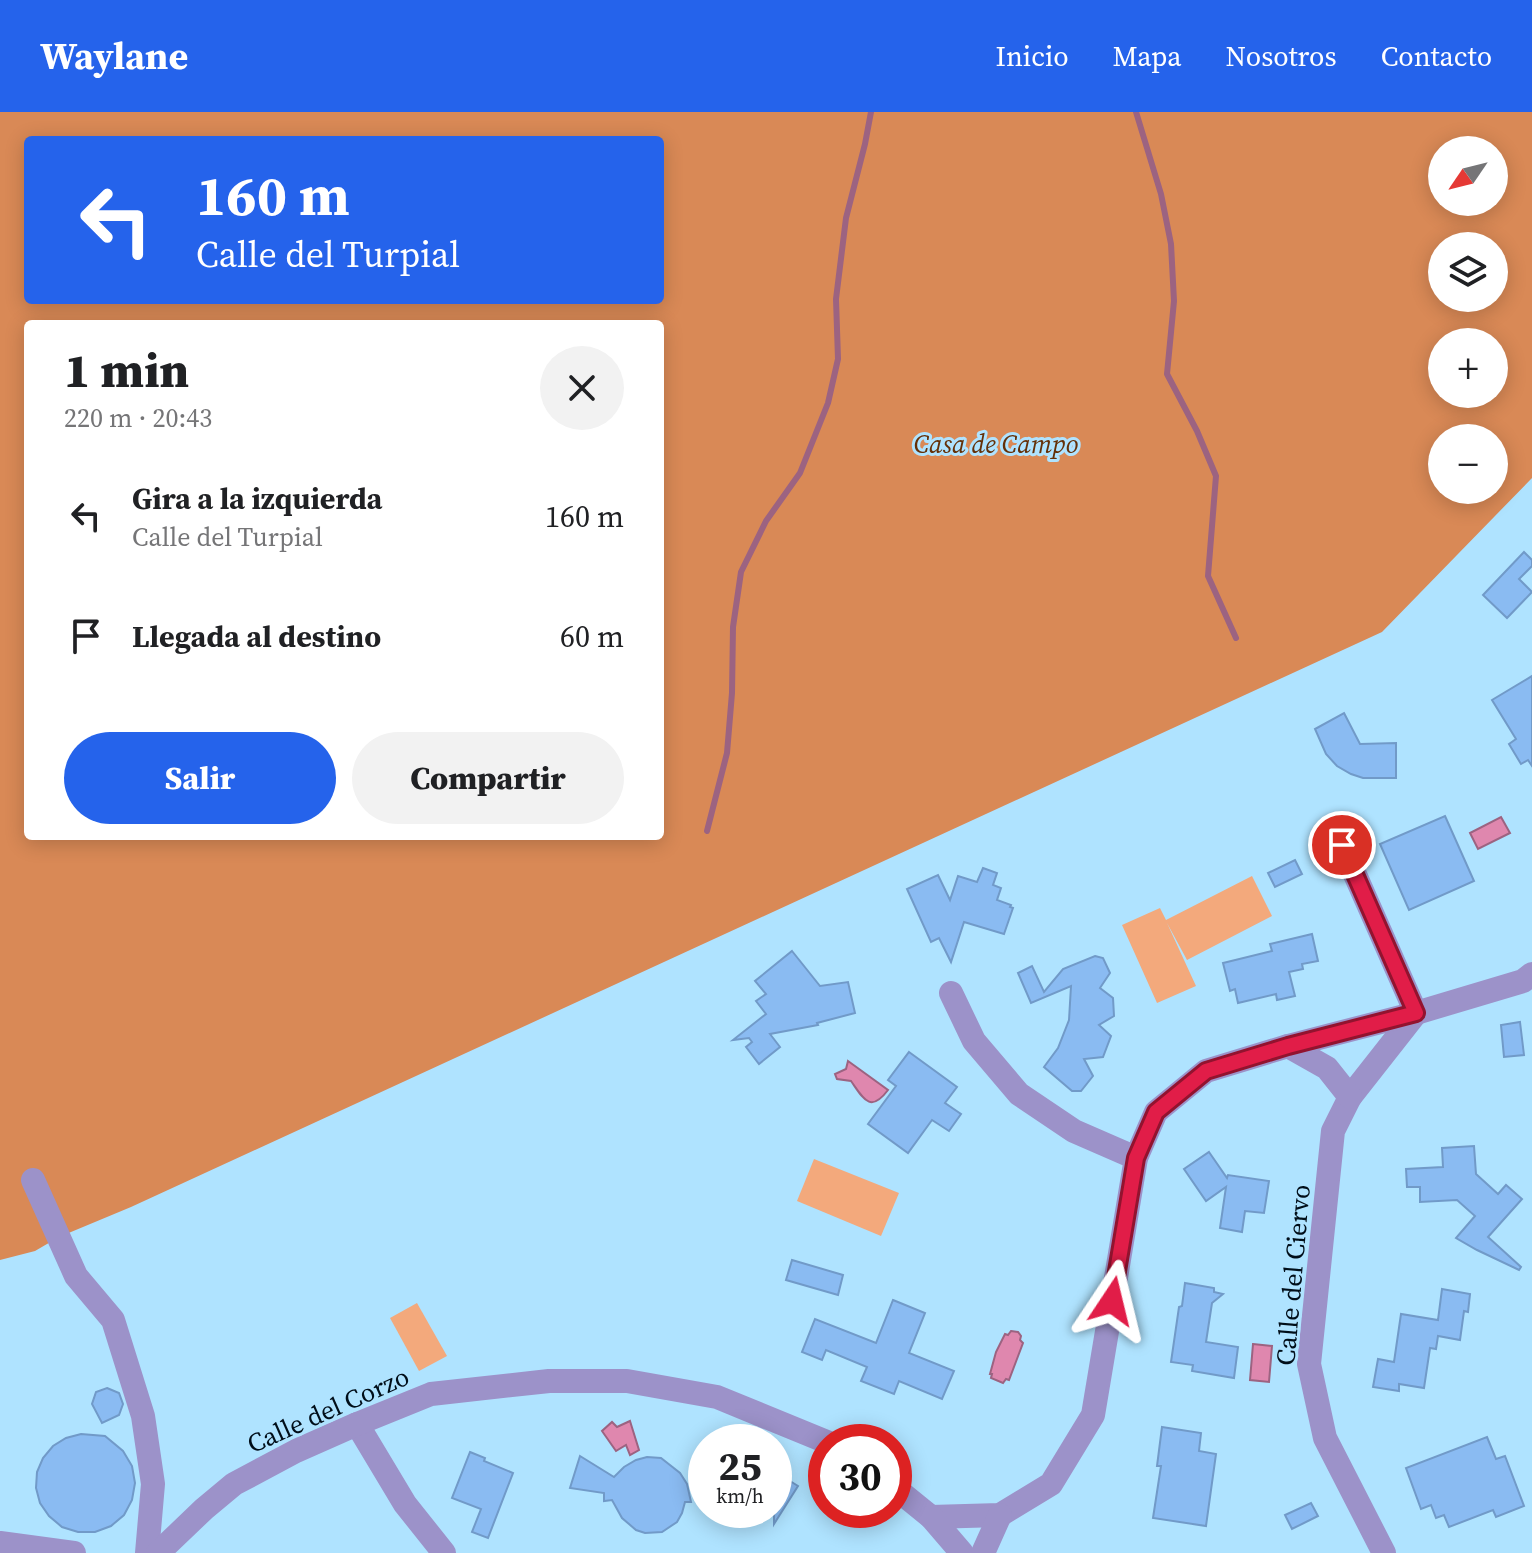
<!DOCTYPE html>
<html lang="es">
<meta charset="utf-8">
<style>
:root{--surface:#fff;--page:#f2f2f2;--text:#202124;--muted:#757577;--accent:#2563eb}
body{margin:0;font-family:"Source Serif 4",serif;background:var(--page);color:var(--text);height:100vh;display:flex;flex-direction:column;font-size:30px;white-space:nowrap}
*{box-sizing:border-box;margin:0}
p{font-size:26px;color:var(--muted)}
.icon{flex:none;width:44px;height:44px;fill:none;stroke:currentColor;stroke-width:2;stroke-linecap:round;stroke-linejoin:round}
.map{position:relative;flex:1;overflow:hidden}
.sheet{position:absolute;left:24px;top:208px;width:640px;height:520px;display:flex;flex-direction:column;background:var(--surface);border-radius:8px;box-shadow:0 4px 20px #0003}
.sheet>*{flex:none}
.hud{position:absolute;left:24px;top:24px;width:640px;height:168px;border-radius:8px;box-shadow:0 4px 20px #0003;background:#2563eb;color:#fff;overflow:hidden}
.needle{width:52px;rotate:235deg}
.tools{position:absolute;left:1428px;top:24px;display:grid;gap:16px}
.tools a{display:grid;place-items:center;width:80px;height:80px;border-radius:50%;background:var(--surface);box-shadow:0 4px 20px #0003;font-size:40px}
.speed{position:absolute;left:688px;top:1312px;display:flex;gap:16px;font-size:40px;font-weight:700;text-align:center}
.speed>*{display:grid;place-content:center;width:104px;height:104px;border-radius:50%;background:var(--surface);box-shadow:0 4px 20px #0003;line-height:1}
.speed small{font-size:20px;font-weight:400}
.speed .limit{border:12px solid #d22;background:#fff;color:#111}
.pin{position:absolute;display:grid;place-items:center;width:68px;height:68px;color:#fff;margin:-34px;border:4px solid #fff;border-radius:50%;box-shadow:0 2px 8px #0007}
.me{position:absolute;width:88px;margin:-44px;rotate:10deg;stroke-linejoin:round;filter:drop-shadow(0 0 6px #0008)}
.turn{display:flex;align-items:center;gap:28px;height:168px;padding:0 40px;font-size:36px}
.turn .icon{width:104px;height:104px;stroke-width:2.5}
.turn b{display:block;font-size:56px;line-height:68px}
.round{display:grid;place-items:center;flex:none;width:84px;height:84px;border-radius:42px;background:var(--page)}
.headline{display:flex;align-items:center;justify-content:space-between;height:136px;padding:0 40px}
h1{font-size:48px;font-weight:800;line-height:60px}
.cta{display:flex;gap:16px;margin-top:auto;padding:16px 40px}
.cta a{flex:1;height:92px;border-radius:48px;background:var(--accent);color:#fff;font-size:32px;font-weight:800;line-height:92px;text-align:center}
.cta a+a{background:var(--page);color:var(--text)}
ul{padding:0;list-style:none}
li{display:flex;align-items:center;gap:24px;height:120px;padding:0 40px}
li div{flex:1}
li b{display:block;font-size:30px}
li em{font-style:normal}
header{display:flex;align-items:center;gap:48px;box-sizing:border-box;height:112px;padding:0 40px;background:var(--accent);color:#fff}
header strong{font-size:38px}
nav{display:flex;gap:44px;margin-inline-start:auto;font-size:28px}
.map>svg:first-child{display:block}
.green{fill:#f3a97c}
.forest{fill:#d98956;fill-rule:evenodd}
.water{fill:#df87ae;stroke:#9c6381;stroke-width:2}
.lines{fill:none;stroke-linecap:round;stroke-linejoin:round}
.stream{stroke:#9c6381;stroke-width:6}
.building{fill:#8abbf2;stroke:#719ac8;stroke-width:2}
.minor{stroke:#9c92c9;stroke-width:24}
.route-casing{stroke:#92132f;stroke-width:20}
.route{stroke:#e11d48;stroke-width:14}
.labels{text-anchor:middle;stroke-width:6;stroke-linejoin:round;paint-order:stroke}
.park-label{font-size:26px;font-style:italic;fill:#643008;stroke:#afe3ff}
.street-label{font-size:26px;fill:#000e19;stroke:#afe3ff}
</style>
<header>
<strong>Waylane</strong>
<nav><a>Inicio</a><a>Mapa</a><a>Nosotros</a><a>Contacto</a></nav>
</header>
<div class="map">
<svg width="1532" height="1441" viewBox="0 0 1532 1441">
<rect width="100%" height="100%" fill="#afe3ff"/>
<g class="green">
<path d="M1252 764 1272 804 1187 848 1167 811 1196 874 1157 891 1122 813 1160 796 1166 808Z"/>
<path d="M814 1047 899 1081 881 1124 797 1089Z"/>
<path d="M417 1191 447 1244 419 1259 390 1206Z"/>
</g>
<path class="forest" d="M0 0H1532V366L1382 520 131 1095 59 1125 35 1139 0 1148ZM28 28H660V188H28ZM1442 38H1494V90H1442ZM1442 134H1494V186H1442ZM28 212H660V724H28ZM1442 230H1494V282H1442ZM1442 326H1494V378H1442Z"/>
<g class="water">
<path d="M1501 705 1510 721 1478 737 1470 721Z"/>
<path d="M848 949 888 978C870 1002 863 986 851 969L837 967 835 962 846 957Z"/>
<path d="M1011 1219 1018 1220 1021 1224 1020 1228 1023 1231 1009 1268 1006 1267 1003 1271 991 1266 992 1262H990L996 1240 1005 1222 1008 1223Z"/>
<path d="M1253 1232 1272 1234 1269 1270 1250 1268Z"/>
<path d="M630 1309 639 1338 630 1343 626 1333 616 1339 602 1319 612 1310 617 1315Z"/>
</g>
<g class="lines">
<g class="stream">
<path d="M1136 0 1161 82 1171 132 1174 189 1167 262 1197 319 1216 364 1208 464 1236 526"/>
<path d="M707 719 727 641 732 581 733 515 741 460 766 409 800 361 828 291 838 247 836 187 846 106 865 32 871 0"/>
</g>
</g>
<g class="building">
<path d="M1524 440 1532 448V454L1519 467 1532 480 1507 506 1483 483Z"/>
<path d="M1532 564V654L1528 648 1521 652 1509 632 1516 627 1492 588Z"/>
<path d="M1344 601 1360 632 1396 631V666H1363L1351 662 1337 654 1326 642 1315 617Z"/>
<path d="M1445 704 1474 769 1409 798 1380 732Z"/>
<path d="M1295 748 1302 762 1275 775 1268 761Z"/>
<path d="M983 756 997 761 993 773 1001 776 997 788 1011 793 1010 795 1013 796 1004 822 964 810 951 850 939 826 931 830 907 777 938 763 950 788 958 764 977 770Z"/>
<path d="M1312 822 1318 849 1302 852 1303 857 1289 860 1295 884 1277 888 1276 882 1238 891 1235 877 1230 879 1223 851 1272 839 1270 832Z"/>
<path d="M792 839 820 874 848 870 855 901 817 911 818 913 770 922 780 935 759 952 746 935 752 930 749 926 733 928 766 902 756 889 766 882 755 869Z"/>
<path d="M1095 844 1103 846 1110 861 1100 876 1113 886 1114 904 1099 913 1111 924 1103 945 1084 947 1093 964 1081 979H1072L1044 955 1058 936 1069 908 1071 874 1031 891 1018 861 1032 854 1044 880 1063 857Z"/>
<path d="M1520 910 1524 943 1504 945 1501 913Z"/>
<path d="M909 940 957 975 945 991 961 1002 949 1019 932 1008 908 1041 868 1012 896 974 888 968Z"/>
<path d="M1474 1034 1476 1062 1498 1082 1506 1073 1522 1087 1488 1125 1521 1155 1519 1158 1477 1138 1456 1126 1475 1104 1457 1088 1420 1090V1075H1407L1406 1057 1443 1055 1442 1036Z"/>
<path d="M1209 1040 1227 1066 1228 1063 1269 1069 1264 1101 1245 1099 1242 1120 1220 1116 1226 1075 1206 1089 1184 1057Z"/>
<path d="M792 1148 843 1163 838 1183 786 1168Z"/>
<path d="M1185 1171 1214 1176V1180L1223 1182 1212 1191 1206 1230 1238 1235 1234 1266 1192 1259 1193 1253 1171 1250 1179 1195 1182 1194Z"/>
<path d="M1442 1177 1470 1182 1468 1200 1464 1199 1460 1228 1438 1224 1436 1237 1430 1236 1424 1276 1399 1272V1279L1373 1275 1378 1247 1394 1250 1401 1202 1438 1208Z"/>
<path d="M893 1188 925 1201 909 1241 954 1259 942 1287 899 1269 894 1282 861 1269 867 1255 826 1238 822 1248 802 1240 815 1207 876 1231Z"/>
<path d="M107 1276 119 1281 123 1292 119 1303 102 1311 92 1292 96 1280Z"/>
<path d="M1162 1315 1201 1321 1199 1339 1216 1342 1206 1414 1153 1406 1161 1354H1157Z"/>
<path d="M81 1322 105 1324 123 1339 132 1354 135 1371 132 1388 124 1403 111 1414 95 1420H78L62 1415 49 1404 40 1391 36 1376 37 1360 43 1346 53 1334 66 1326Z"/>
<path d="M1487 1325 1496 1347 1505 1344 1524 1394 1496 1405 1493 1398 1449 1415 1444 1403 1436 1406 1431 1393 1421 1397 1406 1356Z"/>
<path d="M470 1340 485 1346 484 1349 513 1361 488 1426 472 1420 481 1397 452 1386Z"/>
<path d="M580 1344 614 1365 624 1355 636 1348 647 1345 661 1346 680 1361 687 1372 691 1390H685L682 1401 677 1410 662 1420 645 1421 636 1418 622 1406 612 1388 604 1389V1381L570 1376Z"/>
<path d="M774 1359 798 1374 774 1412Z"/>
<path d="M1311 1391 1318 1404 1292 1417 1285 1403Z"/>
</g>
<g class="lines">
<g class="minor">
<path d="M1342 733 1416 901 1350 985 1333 1019 1309 1252 1325 1326 1384 1441"/>
<path d="M951 881 974 929 1019 982 1074 1019 1136 1046"/>
<path d="M1288 934 1327 956 1350 985"/>
<path d="M33 1068 76 1164 113 1208 143 1304 153 1372 147 1441"/>
<path d="M357 1312 405 1392 444 1441"/>
<path d="M894 1375 931 1405 1000 1403 1051 1372 1093 1303 1136 1046 1156 1000 1206 959 1288 934 1416 901 1523 869 1532 862"/>
<path d="M931 1405 962 1441"/>
<path d="M0 1431 74 1441"/>
<path d="M158 1441 204 1397 234 1372 296 1339 357 1312 431 1282 549 1269H627L717 1285 827 1330"/>
<path d="M983 1441 1000 1403"/>
</g>
</g>
<g class="lines">
<g class="route-casing">
<path id="route" d="M1112 1189 1136 1046 1156 1000 1206 959 1288 934 1416 901 1342 733"/>
</g>
<use href="#route" class="route"/>
</g>
<g class="labels">
<g class="park-label">
<text x="996" y="341">Casa de Campo</text>
</g>
<g class="street-label">
<text transform="translate(1293 1163) rotate(-85)" y="9">Calle del Ciervo</text>
<text transform="translate(328 1298) rotate(-24)" y="9">Calle del Corzo</text>
</g>
</g>
</svg>
<div class="tools">
<a><svg class="needle" viewBox="-14 -14 28 28"><path d="M0-13l5 13h-10z" fill="#e53935"/><path d="M0 13l5-13h-10z" fill="#757577"/></svg></a>
<a><svg class="icon" aria-label="layers" viewBox="0 0 24 24"><path d="M12 4l9 5-9 5-9-5zM3 14l9 5 9-5"/></svg></a>
<a>+</a>
<a>−</a>
</div>
<div class="speed"><div>25<small>km/h</small></div><div class="limit">30</div></div>
<div class="pin" style="left:1342px;top:733px;background:#d93025"><svg class="icon" aria-label="arrive" viewBox="0 0 24 24"><path d="M6 21V4h12l-3 4 3 4H6"/></svg></div>
<svg class="me" style="left:1112px;top:1189px" viewBox="-20 -20 40 40"><path d="M0-17L14 15 0 8-14 15z" fill="#e11d48" stroke="#fff" stroke-width="4"/></svg>
<div class="hud">
<div class="turn"><svg class="icon" aria-label="left" viewBox="0 0 24 24"><path d="M17 20v-9H6M10 6l-5 5 5 5"/></svg><div><b>160 m</b>Calle del Turpial</div></div>
</div>
<section class="sheet">
<div class="headline"><div><h1>1 min</h1><p>220 m · 20:43</p></div><a class="round"><svg class="icon" aria-label="close" viewBox="0 0 24 24"><path d="M6 6l12 12M18 6L6 18"/></svg></a></div>
<ul>
<li><svg class="icon" aria-label="left" viewBox="0 0 24 24"><path d="M17 20v-9H6M10 6l-5 5 5 5"/></svg><div><b>Gira a la izquierda</b><p>Calle del Turpial</p></div><em>160 m</em></li>
<li><svg class="icon" aria-label="arrive" viewBox="0 0 24 24"><path d="M6 21V4h12l-3 4 3 4H6"/></svg><div><b>Llegada al destino</b></div><em>60 m</em></li>
</ul>
<div class="cta"><a>Salir</a><a>Compartir</a></div>
</section>
</div>
